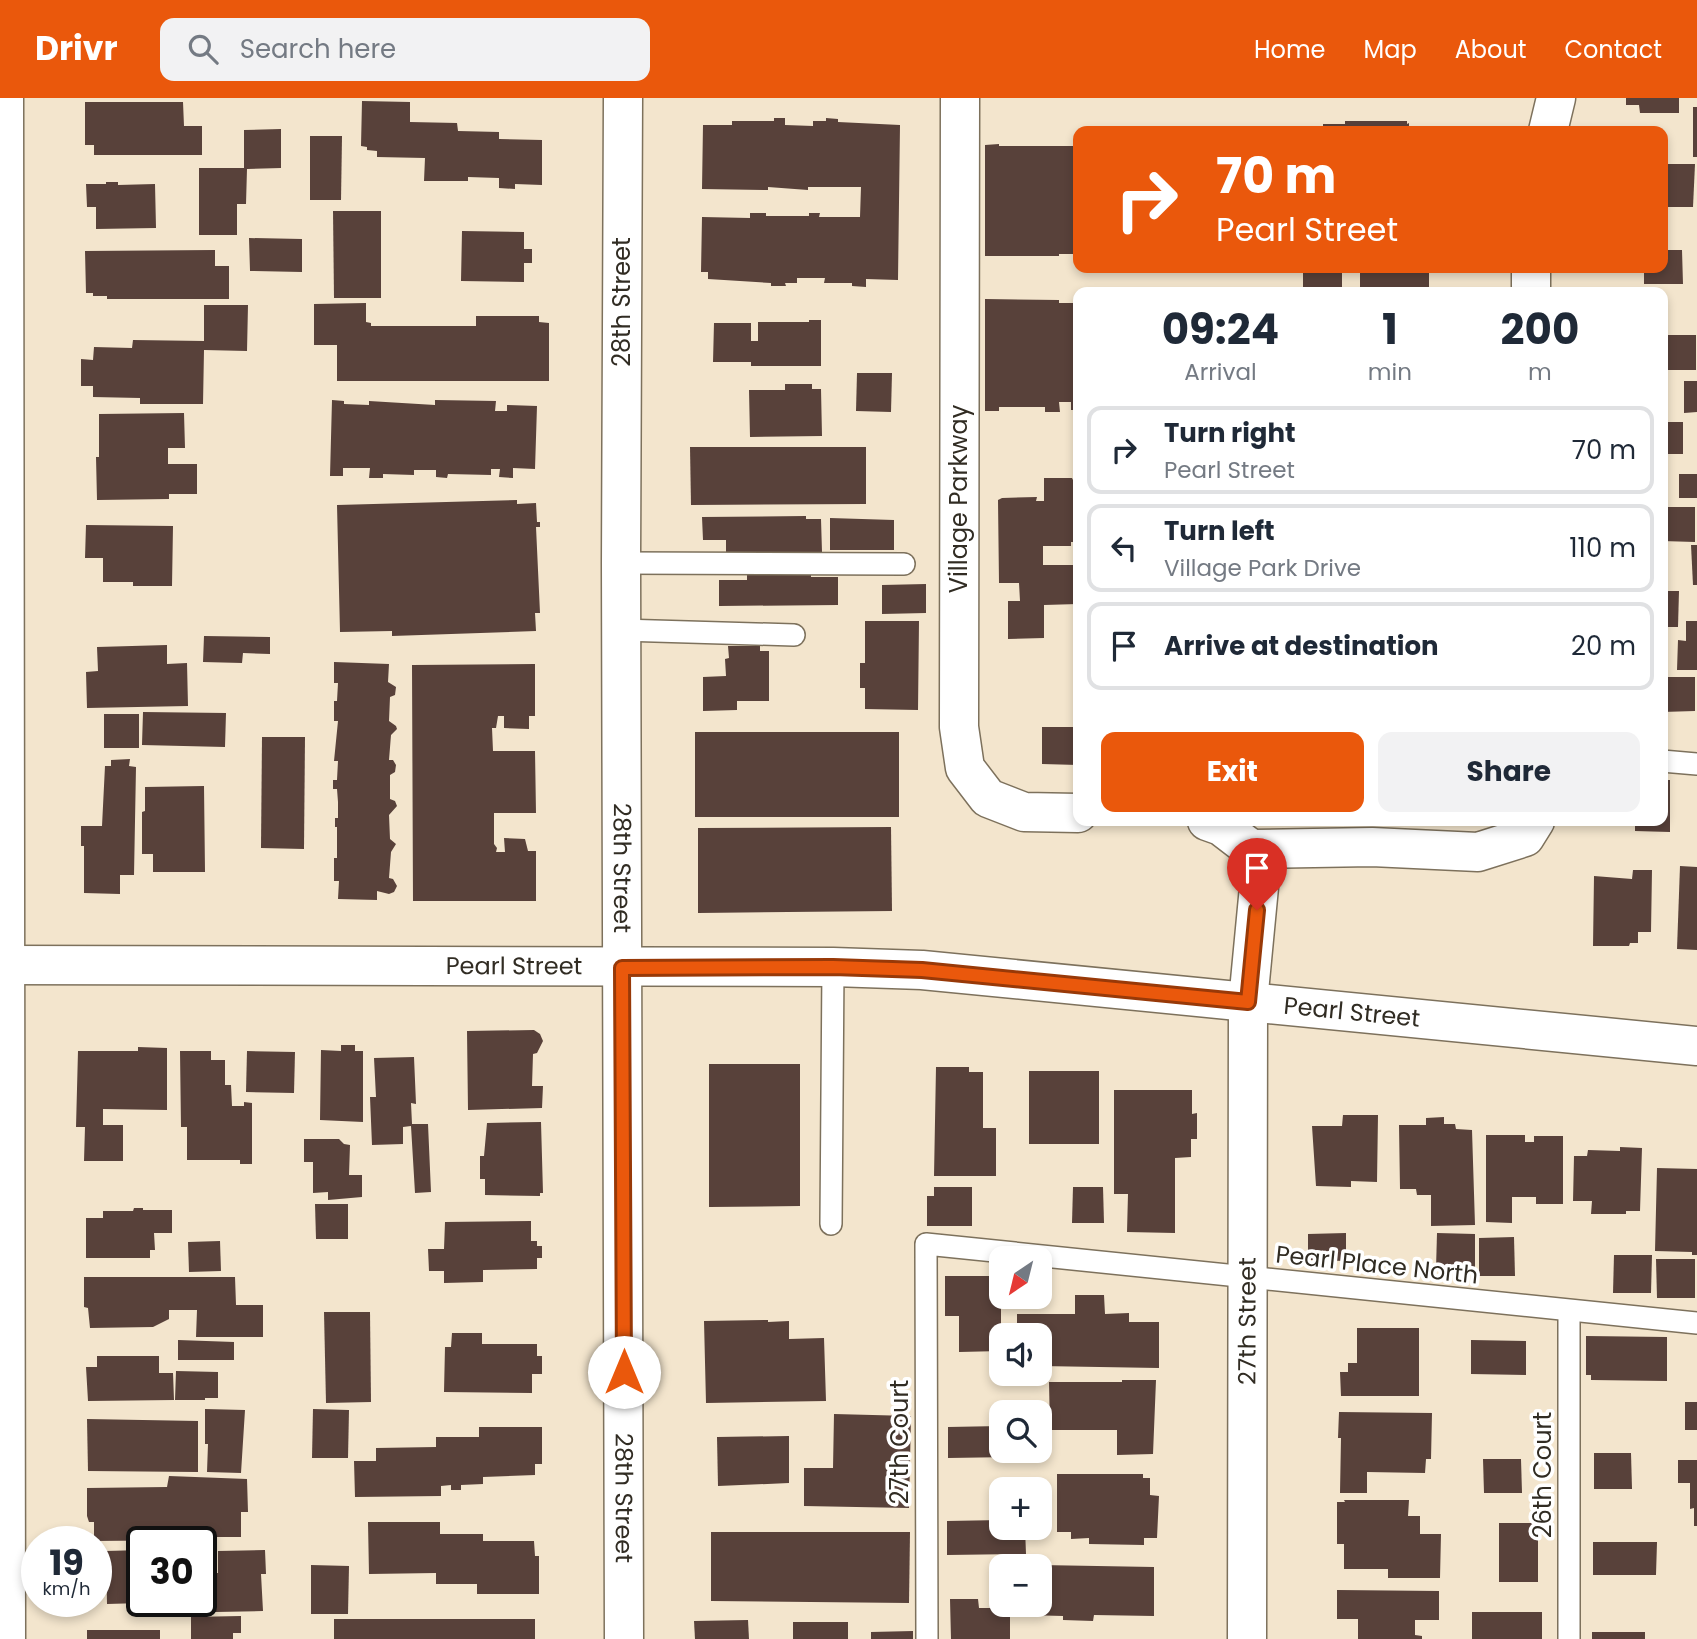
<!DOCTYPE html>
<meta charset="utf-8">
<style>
:root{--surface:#fff;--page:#f2f2f3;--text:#1f2937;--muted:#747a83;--line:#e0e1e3;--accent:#ea580c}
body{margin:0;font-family:Poppins,sans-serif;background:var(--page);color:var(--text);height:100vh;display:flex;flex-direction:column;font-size:26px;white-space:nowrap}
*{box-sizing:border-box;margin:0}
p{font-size:23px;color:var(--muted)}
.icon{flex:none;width:38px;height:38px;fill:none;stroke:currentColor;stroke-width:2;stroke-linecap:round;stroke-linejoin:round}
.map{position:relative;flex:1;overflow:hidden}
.drawer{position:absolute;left:1073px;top:189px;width:595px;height:539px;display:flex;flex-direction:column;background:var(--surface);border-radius:14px;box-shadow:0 4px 10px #0003}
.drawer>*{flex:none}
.hud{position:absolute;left:1073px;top:28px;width:595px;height:147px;border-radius:14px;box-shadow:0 4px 10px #0003;background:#ea580c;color:#fff;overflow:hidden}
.needle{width:46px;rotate:215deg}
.buttons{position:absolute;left:989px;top:1148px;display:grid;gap:14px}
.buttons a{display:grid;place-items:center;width:63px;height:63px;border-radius:14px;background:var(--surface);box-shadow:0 4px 10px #0003;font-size:35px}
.speed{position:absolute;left:21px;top:1428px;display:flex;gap:14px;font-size:35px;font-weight:700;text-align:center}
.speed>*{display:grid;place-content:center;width:91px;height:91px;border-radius:50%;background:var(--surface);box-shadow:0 4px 10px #0003;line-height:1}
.speed small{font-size:18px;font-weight:400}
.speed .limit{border:4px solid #111;border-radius:10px;background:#fff;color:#111}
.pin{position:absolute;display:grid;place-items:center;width:60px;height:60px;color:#fff;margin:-72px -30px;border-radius:50% 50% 50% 0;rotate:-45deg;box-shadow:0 0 7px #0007}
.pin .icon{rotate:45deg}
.me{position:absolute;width:77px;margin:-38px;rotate:0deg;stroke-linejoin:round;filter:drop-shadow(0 0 5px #0008)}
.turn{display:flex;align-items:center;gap:24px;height:147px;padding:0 28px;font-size:32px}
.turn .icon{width:91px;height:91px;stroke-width:2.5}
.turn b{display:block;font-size:49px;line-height:60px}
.eta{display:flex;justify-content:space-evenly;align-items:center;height:119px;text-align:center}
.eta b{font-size:42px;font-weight:700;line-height:49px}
.button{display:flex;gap:14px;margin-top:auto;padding:14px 28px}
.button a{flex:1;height:80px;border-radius:14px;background:var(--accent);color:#fff;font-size:28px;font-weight:700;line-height:80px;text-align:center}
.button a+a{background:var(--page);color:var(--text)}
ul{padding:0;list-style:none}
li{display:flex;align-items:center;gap:21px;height:88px;margin:0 14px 10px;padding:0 14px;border:4px solid var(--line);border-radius:14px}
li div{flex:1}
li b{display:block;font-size:26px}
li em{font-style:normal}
header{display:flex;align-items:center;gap:42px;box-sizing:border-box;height:98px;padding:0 35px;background:var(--accent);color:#fff}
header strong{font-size:33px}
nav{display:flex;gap:38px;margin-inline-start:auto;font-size:24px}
.search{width:490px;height:63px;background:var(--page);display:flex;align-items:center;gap:18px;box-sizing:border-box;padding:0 24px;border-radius:14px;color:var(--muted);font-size:26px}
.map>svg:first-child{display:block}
.building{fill:#58413a}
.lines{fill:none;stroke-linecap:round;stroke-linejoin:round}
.lane-casing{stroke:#7d715c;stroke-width:24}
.street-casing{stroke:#7d715c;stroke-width:41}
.lane{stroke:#fff;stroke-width:21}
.street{stroke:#fff;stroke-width:38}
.route-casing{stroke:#983908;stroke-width:18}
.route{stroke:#ea580c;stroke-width:12}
.labels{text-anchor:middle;stroke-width:7;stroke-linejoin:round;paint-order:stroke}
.street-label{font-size:24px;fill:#312c23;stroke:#fff}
</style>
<header>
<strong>Drivr</strong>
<div class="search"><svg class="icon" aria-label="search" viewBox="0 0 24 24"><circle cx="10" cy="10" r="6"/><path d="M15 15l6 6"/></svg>Search here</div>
<nav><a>Home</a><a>Map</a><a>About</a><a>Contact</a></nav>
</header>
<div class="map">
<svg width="1697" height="1541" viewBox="0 0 1697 1541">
<rect width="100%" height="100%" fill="#f3e5cd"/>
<g class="building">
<path d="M1626 0H1679V15H1640L1639 7H1626Z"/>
<path d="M362 3 410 4V24L457 25 458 33 499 34V41L542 42V87L515 86V91L499 90V80L468 79V83H424L425 60 377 59V53L367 52V49L361 48Z"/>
<path d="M85 4H183L184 28H202V57H94V47H85Z"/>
<rect x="1693" y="9" width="4" height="50"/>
<path d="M774 20H785V27L813 28V23H826V20L838 21V24L900 27 898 182 866 181V189L852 188V185H824L825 180H797V185H785L786 188H771V185L708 181V174H701L702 119 750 120V115H766V118H809V115H820L819 119H860L861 89H808V92L768 89V92L702 91 703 27H732V23H774Z"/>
<path d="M1345 23H1407V26L1409 25V33H1323V26H1345Z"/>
<path d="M281 31V70L247 71 246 106H237V137H199V70H244V32Z"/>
<path d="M310 38H342L341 102H310Z"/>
<path d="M999 46V48H1078V156H1059V158H985V47Z"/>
<path d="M1662 66H1695L1693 109H1662Z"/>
<path d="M106 84H118V87L155 86 156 130 96 131V109H87L86 86H106Z"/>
<path d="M333 113H381V200H334Z"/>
<path d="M462 133 524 134V151H532V165H524V184L461 183Z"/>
<path d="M249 140 302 141V174L250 173Z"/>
<path d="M215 152V168H229V201H107V198H93V195H86L85 153Z"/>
<path d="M1662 152H1682L1683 186H1644V170H1662Z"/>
<rect x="1303" y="170" width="39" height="24"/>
<rect x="1360" y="170" width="69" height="24"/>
<path d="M985 201 1059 202V205H1078V312H1071V304H1059L1060 314H1045V309H999V313H985Z"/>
<path d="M366 205V224L371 225V228H476V218H539V224L549 225V283H337V247H314V206Z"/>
<path d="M204 207H248L247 253 204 252 203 306H140V300L93 299V288H81V261L93 262 94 249 132 250 133 242 204 243Z"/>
<path d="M809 222H821V268H751V264H713L714 225H751V243H758V224H809Z"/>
<rect x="1662" y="237" width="34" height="35"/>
<path d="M857 275H892L891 314 856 313Z"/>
<path d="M1684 283H1697V314L1684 315Z"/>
<path d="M785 286H812V291H821L822 338 750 339 749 292H785Z"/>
<path d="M332 302 344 303V306L369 307V303L435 307V302L496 303 495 313H507V307L537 308 535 371 513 370V380L499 379 500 371H491V377L448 376 447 380 436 379V372H414V377L383 376V380H369L370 370H343V378H330Z"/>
<path d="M184 315 185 350H168V366H197V396H169V401L97 402 96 359H99V316Z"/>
<rect x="1662" y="324" width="21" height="32"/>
<path d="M690 349H866V406L691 407Z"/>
<rect x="1679" y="376" width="18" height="24"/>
<path d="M1044 380H1072L1073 382H1078V444H1071V448H1043V467H1078V506L1044 507V540L1008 541V503H1020L1019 485H999L998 402 1002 400 1037 399 1036 403H1044Z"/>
<path d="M517 402V406L536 405 537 424H540V429H536L540 515H535L536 533 392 538V533L340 534 337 407Z"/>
<path d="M1662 409H1695V444L1662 443Z"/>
<path d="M806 418V421H821L822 454 726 455V442H703L702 419Z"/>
<path d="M830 420 894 422V452H830Z"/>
<path d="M86 427 173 428 172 488H133V484H103V460H85Z"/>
<path d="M1691 447H1697V487H1693Z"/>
<path d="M811 472V479H838V507L719 508V482H747V473Z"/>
<path d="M926 486V515L882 516V487Z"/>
<path d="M1662 493H1679L1678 529H1662Z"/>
<path d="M865 523H919L918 612 865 611V590H860V565H865Z"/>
<path d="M1686 523H1697V572H1677L1678 542 1686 543Z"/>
<path d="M204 538 270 539V556L243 555 242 565 203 564Z"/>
<path d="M167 547V566L187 565 188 608 87 610 86 574 98 573 97 549Z"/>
<path d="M728 548H760V553H769V603H737V612L703 613V579L726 578 725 561 729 560Z"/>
<path d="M334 564 389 566 388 584 396 589 395 597 390 599 389 623 396 628 397 631 391 637 389 662H393L396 667 395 674 390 677V701L395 703 397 708 389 717 390 741 396 746 391 754 389 780 393 781 397 788 394 794 389 796 377 793V802L338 801 339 783H334V760H337V729H335V720H338V704L337 691H333V682H337L338 663H334L338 623H334V603H337L338 585H334Z"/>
<path d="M535 566V618H529V631L504 630V618H498L496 630H492L493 653H535L536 715H494V746L497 750 496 754H505L504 740 525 741 528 753H536V803H413L412 567Z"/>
<path d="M1662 579H1695V613L1662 614Z"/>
<path d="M143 614 226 615 225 649 142 647Z"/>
<rect x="104" y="616" width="35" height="34"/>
<path d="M1042 629H1078V667L1042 666Z"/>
<rect x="695" y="634" width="204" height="85"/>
<path d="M262 639H305L304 751 261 750Z"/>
<path d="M130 661 129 668 136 669 134 777H120V796L84 795V748H81V728H102L105 668H111V662Z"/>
<path d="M1662 682H1670V734L1635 733V723H1662Z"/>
<path d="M204 688 205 774H153V756H142V714L145 713V689Z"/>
<path d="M891 729 892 813 698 815V730Z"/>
<path d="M1680 768 1697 769V852L1677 851Z"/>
<path d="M1633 772H1652L1651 834H1638V845H1630L1629 848H1593L1594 778 1632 781Z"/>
<path d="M534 932 540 936 543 943 537 955 533 956 532 988H543L542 1010 468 1012 467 933Z"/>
<path d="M341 947H355V953H363V1024L320 1022 321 952 341 953Z"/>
<path d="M138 949 167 950V1012L103 1011V1027H123V1063H84L85 1029H76L78 953H138Z"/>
<path d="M180 953H211V962H225V987H231L232 1008H244V1004L252 1005V1066H240V1062H187V1029H181Z"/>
<path d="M247 953 295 954 294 995 246 994Z"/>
<path d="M414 959 416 1006 411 1005 412 1026H428L431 1094 415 1095 411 1028 403 1029V1046L372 1047 370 999H376L374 960Z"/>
<path d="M709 966H800V1108L709 1109Z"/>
<path d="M936 969H969V974H983V1030H996V1078H934Z"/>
<rect x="1029" y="973" width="70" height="73"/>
<path d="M1114 992H1192V1016L1197 1015V1041H1191V1059L1175 1060V1135L1127 1134 1128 1096H1114Z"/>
<path d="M1343 1017H1378L1377 1084 1351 1083V1089L1316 1088 1312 1028H1342Z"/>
<path d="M1444 1019V1026H1455L1456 1031 1472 1032 1475 1127 1431 1128V1097H1417L1416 1091H1400L1399 1027H1426V1020Z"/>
<path d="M541 1024 543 1095H540V1098L485 1097V1081H480V1058H484L487 1025Z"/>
<path d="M1486 1037H1525V1044H1534V1038H1563V1106H1536V1099H1512V1125L1486 1124Z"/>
<path d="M304 1041H339L344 1046 350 1047 349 1077H362V1099L328 1102V1094L313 1095V1064H304Z"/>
<path d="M1620 1049 1642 1050 1640 1113H1626V1116H1591L1592 1103H1573L1574 1058H1587L1588 1052 1620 1053Z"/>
<path d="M1657 1070 1697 1071V1157H1692V1154L1655 1153Z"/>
<path d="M934 1089H972V1128H927V1098H934Z"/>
<path d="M1073 1089H1103L1104 1125H1072Z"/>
<path d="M315 1106H348V1141H316Z"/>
<path d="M134 1110H143V1112H172V1135H154L155 1152H150V1160H86V1120H103V1113H133Z"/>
<path d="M531 1123V1143H537V1148H542V1160H537V1171L483 1172V1184L444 1185V1173H429L428 1151H444L445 1124Z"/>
<path d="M1346 1135V1163L1308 1162V1136Z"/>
<path d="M1437 1135 1475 1136V1171H1436Z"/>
<path d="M1514 1139 1515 1178H1479V1140Z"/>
<path d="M220 1143 221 1173 189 1174 188 1144Z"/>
<path d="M1614 1157H1652L1651 1195H1613Z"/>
<path d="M1656 1161H1695V1200H1657Z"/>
<path d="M945 1178H1001V1253L959 1254V1218H945Z"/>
<path d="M84 1179H235L236 1207H263V1239H196L197 1212H169V1221L153 1229 90 1230 88 1210 84 1209Z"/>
<path d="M1075 1197H1104L1105 1216 1129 1215V1224H1159V1270L1040 1268V1237H1017V1216H1075Z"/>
<path d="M324 1214H370L371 1304 326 1305Z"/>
<path d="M768 1222V1224L789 1223V1241L824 1240 826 1303 706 1305 704 1223Z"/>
<path d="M1357 1230H1419V1298H1341L1340 1274H1348V1265H1357Z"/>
<path d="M452 1235H482V1246H537V1258H542V1276H532V1295L444 1294 445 1249H451Z"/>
<path d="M1586 1238 1667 1239V1283L1591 1282V1277H1586Z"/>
<path d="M178 1242 234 1244V1262H178Z"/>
<path d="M1471 1242 1526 1243V1277L1471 1276Z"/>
<path d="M97 1258H159V1275H173L174 1302 88 1303 86 1269H97Z"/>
<path d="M176 1273 218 1274V1300H205V1302H175Z"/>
<path d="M1122 1282H1156L1153 1356 1117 1357V1332H1050L1049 1284H1122Z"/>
<rect x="1685" y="1304" width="12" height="28"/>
<path d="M205 1311 245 1312 241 1375 207 1374 208 1346H205Z"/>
<path d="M313 1311 349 1312 348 1360H312Z"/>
<path d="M1339 1314 1432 1315 1431 1361H1426L1425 1375 1367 1374V1395H1340L1341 1340H1338Z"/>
<path d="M834 1316 911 1318 909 1410 804 1408V1370H833Z"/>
<path d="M87 1321 198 1323V1374L88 1373Z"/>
<path d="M1001 1328V1353H1012V1359L948 1360V1329Z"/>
<path d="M479 1329H542V1366H535V1377L483 1379V1386L461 1387V1392H451V1387L441 1388V1398L355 1399 354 1363H376V1350L436 1349V1339H479Z"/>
<path d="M789 1338V1385L718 1388 717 1339Z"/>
<path d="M1594 1355H1631L1632 1391H1594Z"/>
<path d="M1483 1361H1521L1522 1395H1484Z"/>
<path d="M1678 1362H1697V1428H1694V1410L1690 1411V1385H1678Z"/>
<path d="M1057 1376H1143V1380H1150V1397L1159 1398 1157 1440H1144V1447L1089 1446V1440L1071 1441V1434H1057Z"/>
<path d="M169 1378 247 1381 248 1414H241V1439H201V1442L94 1443V1424H89L87 1418V1390L167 1389Z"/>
<path d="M1344 1402H1409L1408 1418H1420V1436H1441L1440 1480H1388V1471H1344V1446H1337V1404H1345Z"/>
<path d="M1001 1422V1430H1025L1026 1456 947 1457V1423Z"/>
<path d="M368 1424H440V1436H483V1443H534L535 1458H539V1496H477V1486H436V1475L369 1476Z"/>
<rect x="1499" y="1425" width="39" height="59"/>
<path d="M711 1434H910L909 1505 711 1503Z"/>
<path d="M1593 1444H1657L1656 1477H1593Z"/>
<path d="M142 1452V1505L107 1506 106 1453Z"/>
<path d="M265 1452 266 1476H261L263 1513 161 1515 160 1503H201V1475H218V1453Z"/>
<path d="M311 1467 349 1468 348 1516H311Z"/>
<path d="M1040 1467 1154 1469V1518L1094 1517 1093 1523 1063 1522V1518L1026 1517V1507H1040Z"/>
<path d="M1337 1492 1439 1493V1522H1415V1537L1422 1538V1541H1358V1521H1337Z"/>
<path d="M950 1501H978L979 1510H1010V1541H951Z"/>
<rect x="1472" y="1514" width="70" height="27"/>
<path d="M241 1518V1535H233V1541H191V1519Z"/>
<rect x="334" y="1521" width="201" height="20"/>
<path d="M748 1522 749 1541H695L694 1523Z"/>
<rect x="793" y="1524" width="55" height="17"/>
<rect x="87" y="1532" width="73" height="9"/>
<path d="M913 1533V1541H871V1534Z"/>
<rect x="1592" y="1534" width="53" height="7"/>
</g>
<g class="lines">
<g class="lane-casing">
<g id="lane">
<path d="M621 465 904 466"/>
<path d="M621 532 794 537"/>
<path d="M1662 663 1697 666"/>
<path d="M831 1126 833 869"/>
<path d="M927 1541 926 1146 1697 1225"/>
<path d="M1569 1541V1214"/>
</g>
</g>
<g class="street-casing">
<g id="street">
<path d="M4 0 6 1541"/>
<path id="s1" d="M623 0 621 465 624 1541"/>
<path d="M960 0 959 629 965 670 988 700 1024 714 1078 715"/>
<path d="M1548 33 1556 0"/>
<path d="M1531 170V194"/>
<path d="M1207 723 1221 728 1251 751 1372 749 1478 754 1525 739 1535 723"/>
<path id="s2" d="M0 867 833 869 922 872 1697 948"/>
<path id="s3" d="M1247 1541 1248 904 1259 789 1251 751"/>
</g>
</g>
<use href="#lane" class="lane"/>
<use href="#street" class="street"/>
</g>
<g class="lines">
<g class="route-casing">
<path id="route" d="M624 1274 622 870 833 869 922 872 1248 904 1257 812"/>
</g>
<use href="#route" class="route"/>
</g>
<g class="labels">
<g class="street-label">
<text transform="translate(622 204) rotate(-90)" y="8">28th Street</text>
<text transform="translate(959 401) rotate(-90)" y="8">Village Parkway</text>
<text dy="8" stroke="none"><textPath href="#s1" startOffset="770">28th Street</textPath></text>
<text dy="8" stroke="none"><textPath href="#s2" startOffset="514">Pearl Street</textPath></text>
<text dy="8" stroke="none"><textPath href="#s2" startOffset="1354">Pearl Street</textPath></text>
<text transform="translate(1377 1167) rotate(6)" y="8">Pearl Place North</text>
<text dy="8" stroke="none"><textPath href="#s3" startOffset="318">27th Street</textPath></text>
<text transform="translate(900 1344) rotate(-90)" y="8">27th Court</text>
<text transform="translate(1543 1377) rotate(-90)" y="8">26th Court</text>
<text dy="8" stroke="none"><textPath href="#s1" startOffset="1400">28th Street</textPath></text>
</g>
</g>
</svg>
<div class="buttons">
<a><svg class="needle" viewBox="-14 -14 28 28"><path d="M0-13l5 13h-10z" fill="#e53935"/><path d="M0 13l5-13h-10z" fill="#747a83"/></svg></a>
<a><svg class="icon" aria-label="sound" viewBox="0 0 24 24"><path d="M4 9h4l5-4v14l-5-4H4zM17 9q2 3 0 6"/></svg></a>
<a><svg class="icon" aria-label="search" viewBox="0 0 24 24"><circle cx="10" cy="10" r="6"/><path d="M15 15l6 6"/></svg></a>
<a>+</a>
<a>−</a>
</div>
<div class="speed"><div>19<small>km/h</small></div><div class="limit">30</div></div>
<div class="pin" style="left:1257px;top:812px;background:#d93025"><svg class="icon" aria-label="arrive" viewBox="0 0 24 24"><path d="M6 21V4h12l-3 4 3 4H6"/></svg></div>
<svg class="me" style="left:624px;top:1274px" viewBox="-20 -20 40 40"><circle r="19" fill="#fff"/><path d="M0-13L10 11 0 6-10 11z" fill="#ea580c"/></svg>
<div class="hud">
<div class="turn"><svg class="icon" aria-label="right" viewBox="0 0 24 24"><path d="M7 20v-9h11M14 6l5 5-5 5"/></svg><div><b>70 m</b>Pearl Street</div></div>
</div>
<section class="drawer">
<div class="eta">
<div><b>09:24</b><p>Arrival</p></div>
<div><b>1</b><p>min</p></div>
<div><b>200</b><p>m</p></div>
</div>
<ul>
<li><svg class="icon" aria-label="right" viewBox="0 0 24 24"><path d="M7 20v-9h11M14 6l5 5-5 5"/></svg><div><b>Turn right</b><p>Pearl Street</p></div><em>70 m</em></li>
<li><svg class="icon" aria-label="left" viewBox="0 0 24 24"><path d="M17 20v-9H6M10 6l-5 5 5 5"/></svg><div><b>Turn left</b><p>Village Park Drive</p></div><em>110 m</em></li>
<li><svg class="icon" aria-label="arrive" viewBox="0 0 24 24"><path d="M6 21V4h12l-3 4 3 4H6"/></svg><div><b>Arrive at destination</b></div><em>20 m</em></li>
</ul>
<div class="button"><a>Exit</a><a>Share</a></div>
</section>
</div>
